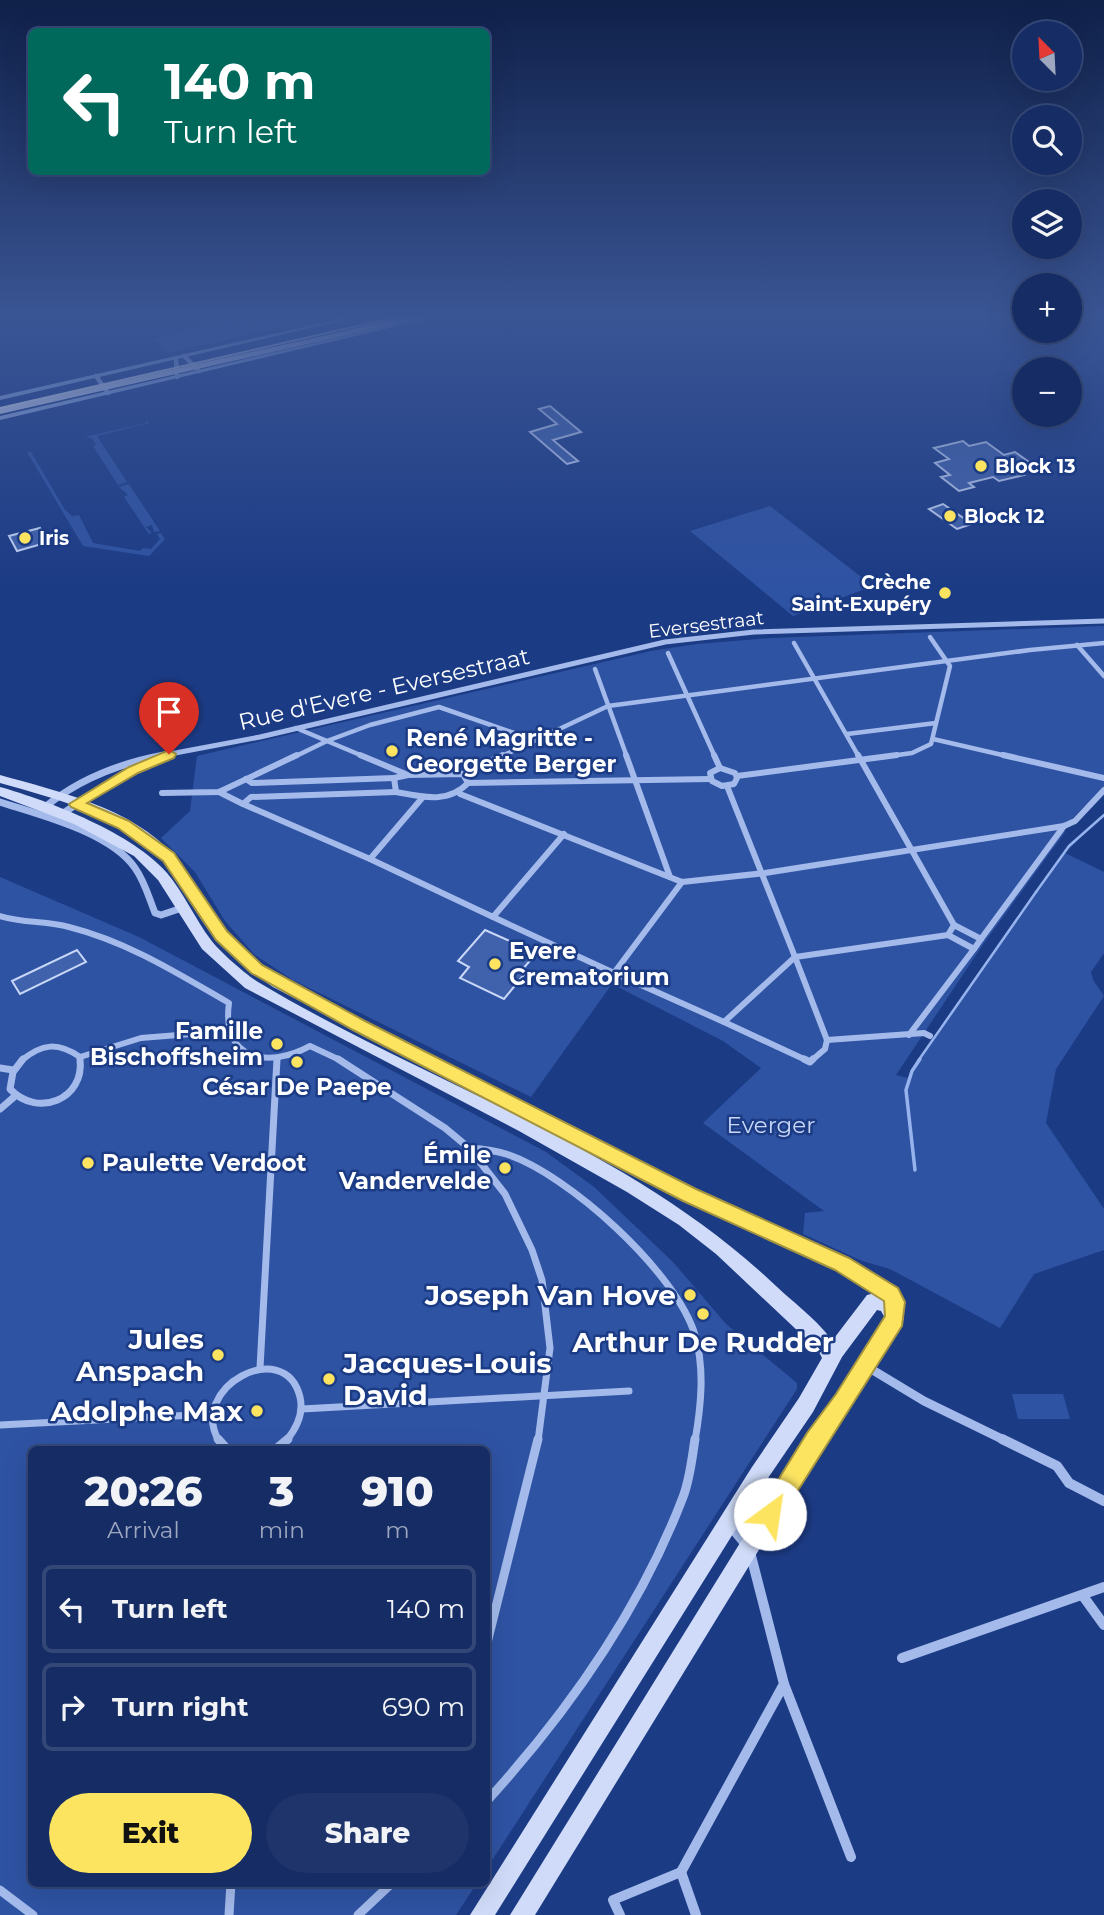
<!DOCTYPE html>
<meta charset="utf-8">
<style>
:root{--surface:#152c64;--page:#1e346a;--text:#f1f3f6;--muted:#9da7bf;--line:#344878;--accent:#fce461}
body{margin:0;font-family:Montserrat,sans-serif;background:var(--page);color:var(--text);height:100vh;display:flex;flex-direction:column;font-size:26px;white-space:nowrap}
*{box-sizing:border-box;margin:0}
p{font-size:23px;color:var(--muted)}
.icon{flex:none;width:38px;height:38px;fill:none;stroke:currentColor;stroke-width:2;stroke-linecap:round;stroke-linejoin:round}
.map{position:relative;flex:1;overflow:hidden}
.sheet{position:absolute;left:28px;top:1446px;width:462px;height:441px;display:flex;flex-direction:column;background:var(--surface);border-radius:10px;box-shadow:0 7px 28px #0002,0 0 0 2px var(--line)}
.sheet>*{flex:none}
.guide{position:absolute;left:28px;top:28px;width:462px;height:147px;border-radius:10px;box-shadow:0 7px 28px #0002,0 0 0 2px var(--line);background:#00695c;color:#fff;overflow:hidden}
.needle{width:46px;rotate:336deg}
.tools{position:absolute;left:1012px;top:21px;display:grid;gap:14px}
.tools a{display:grid;place-items:center;width:70px;height:70px;border-radius:50%;background:var(--surface);box-shadow:0 7px 28px #0002,0 0 0 2px var(--line);font-size:35px}
.pin{position:absolute;display:grid;place-items:center;width:60px;height:60px;color:#fff;margin:-72px -30px;border-radius:50% 50% 50% 0;rotate:-45deg;box-shadow:0 0 7px #0007}
.pin .icon{rotate:45deg}
.me{position:absolute;width:77px;margin:-38px;rotate:31deg;stroke-linejoin:round;filter:drop-shadow(0 0 5px #0008)}
.turn{display:flex;align-items:center;gap:24px;height:147px;padding:0 21px;font-size:32px}
.turn .icon{width:91px;height:91px;stroke-width:2.5}
.turn b{display:block;font-size:49px;line-height:60px}
.eta{display:flex;justify-content:space-evenly;align-items:center;height:119px;text-align:center}
.eta b{font-size:42px;font-weight:800;line-height:49px}
.cta{display:flex;gap:14px;margin-top:auto;padding:14px 21px}
.cta a{flex:1;height:80px;border-radius:42px;background:var(--accent);color:#111;font-size:28px;font-weight:800;line-height:80px;text-align:center}
.cta a+a{background:var(--page);color:var(--text)}
ul{padding:0;list-style:none}
li{display:flex;align-items:center;gap:21px;height:88px;margin:0 14px 10px;padding:0 7px;border:4px solid var(--line);border-radius:10px}
li div{flex:1}
li b{display:block;font-size:26px}
li em{font-style:normal}
.map>svg:first-child{display:block}
.green{fill:#2f53a3}
.lines{fill:none;stroke-linecap:round;stroke-linejoin:round}
.stream-far1{stroke:#96b3ed;stroke-width:2.5}
.stream{stroke:#96b3ed;stroke-width:3.5}
.building{fill:#4062ac;stroke:#c8d7f8;stroke-width:2}
.pedestrian-far3{stroke:#a3baeb;stroke-width:4.5}
.pedestrian-far2{stroke:#a3baeb;stroke-width:6}
.pedestrian-far1{stroke:#a3baeb;stroke-width:7}
.pedestrian{stroke:#a3baeb;stroke-width:9}
.minor-far4{stroke:#a3baeb;stroke-width:4.5}
.minor-far3{stroke:#a3baeb;stroke-width:5}
.minor-far2{stroke:#a3baeb;stroke-width:7}
.minor-far1{stroke:#a3baeb;stroke-width:9}
.minor{stroke:#a3baeb;stroke-width:10}
.tertiary{fill:#a3baeb;fill-rule:evenodd}
.secondary{fill:#cfdbf8;fill-rule:evenodd}
.primary{fill:#e8edfe;fill-rule:evenodd}
.trunk{fill:#f4f6fe;fill-rule:evenodd}
.tram{stroke:#fff;stroke-width:2}
.route{fill:#fce461;stroke:#a4943f;stroke-width:2}
.poi-dot{fill:#fce461;stroke:#1c3b85;stroke-width:2.5}
.labels{text-anchor:middle;stroke-width:5;stroke-linejoin:round;paint-order:stroke}
.far-poi-label{font-size:19px;font-weight:bold;fill:#fff;stroke:#1c3b85;text-anchor:start}
.far-street-label{font-size:19px;fill:#fff;stroke:#1c3b85}
.street-label{font-size:23px;fill:#fff;stroke:#1c3b85}
.poi-label{font-size:23px;font-weight:bold;fill:#fff;stroke:#1c3b85;text-anchor:start}
.park-label{font-size:23px;fill:#c8d7f8;stroke:#1c3b85}
.near-poi-label{font-size:28px;font-weight:bold;fill:#fff;stroke:#1c3b85;text-anchor:end}
</style>
<div class="map">
<svg width="1104" height="1915" viewBox="0 0 1104 1915">
<rect width="100%" height="100%" fill="#1c3b85"/>
<g class="green">
<path d="M229 318 239 321 249 318H324L168 353 154 339Z"/>
<path d="M147 420 149 423 97 436 127 482 118 485 93 446 96 445 92 438 85 437 146 423Z"/>
<path d="M27 452H31L65 510 72 516 79 515 93 543 140 551 143 548 151 549 160 539 157 534 161 533 165 539 149 556 83 546Z"/>
<path d="M129 484 130 486 160 531 154 532 152 525 146 527 152 533 149 534 124 497 128 495 119 487Z"/>
<path d="M770 506 873 586 793 616 690 531Z"/>
<path d="M1104 626V786L1071 820 1061 824 1065 832 984 943 896 1075 908 1078 933 1038 1066 849 1104 814 1065 853 1104 872V953L1091 972 1093 980 1104 996 1056 1069 1046 1123 1104 1209V1250L1034 1274 1000 1328 890 1269 862 1261 803 1234 805 1213 824 1211 703 1123 761 1068 723 1041 612 984 531 1097 293 980 255 955 225 921 195 872 161 838 190 811 197 756 651 651 697 644 771 638Z"/>
<path d="M0 877 139 937 546 1152 594 1187 673 1262 726 1324 797 1383V1389L487 1868 486 1449H32V1883H477L456 1915H0Z"/>
<path d="M1012 1394H1063L1070 1419H1018Z"/>
</g>
<g class="lines">
<g class="stream-far1">
<path d="M1036 892 1069 846 1104 815"/>
<path d="M918 1061 1036 892"/>
</g>
<path class="stream" d="M915 1170 906 1090 912 1071 920 1059"/>
</g>
<g class="building">
<path d="M550 406 581 432 553 440 578 461 567 464 530 432 557 424 539 409Z"/>
<path d="M963 441 969 446 986 442 1004 455 1015 452 1032 464 1015 468 1024 475 999 481 993 477 969 483 974 487 959 491 941 477 950 475 935 463 949 459 934 448Z"/>
<path d="M943 504 972 524 957 529 929 509Z"/>
<path d="M40 528 49 542 17 551 9 536Z"/>
<path d="M485 930 523 947 520 951 533 957 522 970 526 972 504 999 460 978 469 967 458 961Z"/>
<path d="M77 950 86 962 20 994 12 981Z"/>
</g>
<g class="lines">
<g class="pedestrian-far3">
<path d="M794 643 859 757"/>
<path d="M1077 645 1104 676"/>
<path d="M668 653 715 757"/>
<path d="M595 669 627 757"/>
<path d="M296 728 327 741 370 725 439 707 520 735 529 742"/>
<path d="M847 734 936 723"/>
<path d="M933 739 1011 757"/>
<path d="M294 757 327 741 365 757"/>
<path d="M500 757 608 706 1030 650 1104 643"/>
<path d="M883 757 912 753 931 744 950 666 930 637"/>
</g>
<g class="pedestrian-far2">
<path d="M360 755 408 775"/>
<path d="M626 755 670 877"/>
<path d="M714 755 720 768"/>
<path d="M1003 755 1104 778"/>
<path d="M720 768 735 773 737 778 734 784 722 786 712 781 710 773Z"/>
<path d="M463 774 503 755"/>
<path d="M463 774 468 783C448 804 422 797 396 792L394 778 408 775Z"/>
<path d="M737 776 897 755"/>
<path d="M246 779 252 783 394 778"/>
<path d="M468 783 710 779"/>
<path d="M727 786 795 957"/>
<path d="M219 792 243 804 251 797 396 792"/>
<path d="M162 793 219 792 297 755"/>
<path d="M460 794 682 882 765 873 1064 826 1075 821 1104 790"/>
<path d="M243 804 370 859 423 797"/>
<path d="M370 859 493 917 564 834"/>
<path d="M0 916C23 923 46 921 69 927 128 942 177 973 229 1003 221 1060 268 1069 310 1046L342 1061"/>
<path d="M493 917 614 973 682 882"/>
<path d="M948 935 974 949 981 939 954 925"/>
<path d="M981 939 1064 826"/>
<path d="M795 957 827 1040 825 1049 811 1061"/>
<path d="M795 957 724 1022 808 1061"/>
<path d="M795 957 948 935 954 925 858 755"/>
<path d="M614 973 724 1022"/>
<path d="M909 1035 974 949"/>
<path d="M827 1040 924 1033 930 1036"/>
<path d="M80 1057 141 1038 228 1031"/>
<path d="M21 1061C42 1043 58 1042 80 1057V1061"/>
<path d="M277 1061V1058"/>
</g>
<g class="pedestrian-far1">
<path d="M23 1059 13 1072 10 1089C37 1118 85 1100 80 1059"/>
<path d="M338 1059 445 1128 469 1148 505 1194 532 1250 542 1280 550 1348 538 1441"/>
<path d="M804 1059 810 1062 813 1059"/>
<path d="M0 1068 13 1070"/>
<path d="M0 1109 14 1097"/>
<path d="M469 1148C482 1149 494 1150 506 1154 568 1174 676 1272 695 1335 705 1369 701 1406 695 1441"/>
<path d="M260 1368 277 1059"/>
<path d="M302 1409 629 1391"/>
<path d="M0 1425 213 1414"/>
<path d="M219 1441C187 1388 285 1335 300 1397 304 1414 297 1428 286 1441"/>
</g>
<g class="pedestrian">
<path d="M218 1439 227 1449"/>
<path d="M276 1449 288 1439"/>
<path d="M486 1647 538 1439"/>
<path d="M486 1802C567 1713 640 1610 683 1497 690 1479 692 1458 695 1439"/>
<path d="M0 1890 33 1915"/>
<path d="M229 1915 231 1883"/>
<path d="M358 1915 392 1883"/>
</g>
<g class="minor-far4">
<path d="M184 356 199 371"/>
<path d="M176 358 177 377"/>
<path d="M96 376 108 393"/>
</g>
<path class="minor-far3" d="M154 757 260 737 665 642 754 632 1104 621"/>
<g class="minor-far2">
<path d="M0 802C40 815 110 832 135 868 145 882 149 898 155 913L161 915 182 908"/>
<path d="M45 807C79 779 121 763 164 755"/>
<path d="M62 814 99 789 157 759"/>
</g>
<path class="minor-far1" d="M866 1366 924 1401 1006 1441"/>
<g class="minor">
<path d="M1002 1439 1057 1466 1069 1483 1104 1501"/>
<path d="M1083 1596 1104 1625"/>
<path d="M902 1658 1104 1587"/>
<path d="M784 1684 851 1857"/>
<path d="M681 1872 696 1915"/>
<path d="M620 1915 613 1900 681 1872 784 1684 749 1548 729 1524"/>
</g>
<g class="tertiary">
<path d="M343 318H354L0 400V396Z"/>
<path d="M421 318H432L0 420V416Z"/>
</g>
<path class="secondary" d="M0 775C60 792 130 807 174 855 189 871 197 892 209 910 228 939 254 960 283 979L696 1190 848 1258 895 1286 904 1302V1319L901 1325 849 1407 822 1447 535 1915H510L808 1433 837 1395 885 1318 881 1311 877 1310 842 1357 813 1412 766 1481 495 1915H470L752 1467 799 1398 822 1358 818 1350 716 1254 679 1225 627 1192 519 1131 245 988 202 949 158 880 134 856 74 824 0 796V787C50 801 134 834 167 873 184 893 195 919 211 940 220 952 244 973 258 982 430 1085 628 1145 776 1286 793 1302 820 1322 832 1341L867 1295 875 1293 836 1270 684 1200 273 987C243 967 216 944 197 913 186 895 178 874 163 859 120 815 57 799 0 783Z"/>
<path class="primary" d="M403 318H422L0 414V408Z"/>
<path class="trunk" d="M391 318H409L351 334 346 331Z"/>
<path class="tram" d="M0 408 392 318"/>
</g>
<linearGradient id="sky" x2="0" y2="1"><stop stop-color="#0f2049"/><stop offset="0.54" stop-color="#3a5594"/><stop offset="1" stop-color="#3a5594" stop-opacity="0"/></linearGradient>
<rect width="1104" height="586" fill="url(#sky)"/>
<path class="route" d="M169 750 176 754 174 758 138 773 87 803 129 821 174 853 227 931 262 965 365 1021 696 1189 849 1258 898 1288 905 1302 902 1326 778 1522 770 1525 762 1522 759 1514 762 1506 807 1433 836 1394 885 1316 884 1301 835 1270 683 1201 353 1030 251 973 216 940 163 861 118 828 71 807 69 804 129 767Z"/>
<g class="poi-dot">
<circle cx="981" cy="466" r="7"/>
<circle cx="950" cy="516" r="7"/>
<circle cx="25" cy="538" r="7"/>
<circle cx="945" cy="593" r="7"/>
<circle cx="392" cy="751" r="7"/>
<circle cx="495" cy="964" r="7"/>
<circle cx="277" cy="1044" r="7"/>
<circle cx="297" cy="1062" r="7"/>
<circle cx="88" cy="1163" r="7"/>
<circle cx="505" cy="1168" r="7"/>
<circle cx="690" cy="1295" r="7"/>
<circle cx="703" cy="1314" r="7"/>
<circle cx="218" cy="1355" r="7"/>
<circle cx="329" cy="1379" r="7"/>
<circle cx="257" cy="1411" r="7"/>
</g>
<g class="labels">
<g class="far-poi-label">
<text x="995" y="473">Block 13</text>
<text x="964" y="523">Block 12</text>
<text x="39" y="545">Iris</text>
<text x="931" y="589" text-anchor="end">Crèche<tspan x="931" dy="22">Saint-Exupéry</tspan></text>
</g>
<g class="far-street-label">
<text transform="translate(706 624) rotate(-7)" y="7">Eversestraat</text>
</g>
<g class="street-label">
<text transform="translate(384 689) rotate(-13)" y="8">Rue d'Evere - Eversestraat</text>
</g>
<g class="poi-label">
<text x="406" y="746">René Magritte -<tspan x="406" dy="26">Georgette Berger</tspan></text>
<text x="509" y="959">Evere<tspan x="509" dy="26">Crematorium</tspan></text>
<text x="263" y="1039" text-anchor="end">Famille<tspan x="263" dy="26">Bischoffsheim</tspan></text>
<text x="297" y="1095" text-anchor="middle">César De Paepe</text>
<text x="491" y="1163" text-anchor="end">Émile<tspan x="491" dy="26">Vandervelde</tspan></text>
<text x="102" y="1171">Paulette Verdoot</text>
</g>
<g class="park-label">
<text x="771" y="1133">Everger</text>
</g>
<g class="near-poi-label">
<text x="676" y="1305">Joseph Van Hove</text>
<text x="204" y="1349">Jules<tspan x="204" dy="32">Anspach</tspan></text>
<text x="703" y="1352" text-anchor="middle">Arthur De Rudder</text>
<text x="343" y="1373" text-anchor="start">Jacques-Louis<tspan x="343" dy="32">David</tspan></text>
<text x="243" y="1421">Adolphe Max</text>
</g>
</g>
</svg>
<div class="tools">
<a><svg class="needle" viewBox="-14 -14 28 28"><path d="M0-13l5 13h-10z" fill="#e53935"/><path d="M0 13l5-13h-10z" fill="#9da7bf"/></svg></a>
<a><svg class="icon" aria-label="search" viewBox="0 0 24 24"><circle cx="10" cy="10" r="6"/><path d="M15 15l6 6"/></svg></a>
<a><svg class="icon" aria-label="layers" viewBox="0 0 24 24"><path d="M12 4l9 5-9 5-9-5zM3 14l9 5 9-5"/></svg></a>
<a>+</a>
<a>−</a>
</div>
<div class="pin" style="left:169px;top:754px;background:#d93025"><svg class="icon" aria-label="arrive" viewBox="0 0 24 24"><path d="M6 21V4h12l-3 4 3 4H6"/></svg></div>
<svg class="me" style="left:770px;top:1514px" viewBox="-20 -20 40 40"><circle r="19" fill="#fff"/><path d="M0-13L10 11 0 6-10 11z" fill="#fce461"/></svg>
<div class="guide">
<div class="turn"><svg class="icon" aria-label="left" viewBox="0 0 24 24"><path d="M17 20v-9H6M10 6l-5 5 5 5"/></svg><div><b>140 m</b>Turn left</div></div>
</div>
<section class="sheet">
<div class="eta">
<div><b>20:26</b><p>Arrival</p></div>
<div><b>3</b><p>min</p></div>
<div><b>910</b><p>m</p></div>
</div>
<ul>
<li><svg class="icon" aria-label="left" viewBox="0 0 24 24"><path d="M17 20v-9H6M10 6l-5 5 5 5"/></svg><div><b>Turn left</b></div><em>140 m</em></li>
<li><svg class="icon" aria-label="right" viewBox="0 0 24 24"><path d="M7 20v-9h11M14 6l5 5-5 5"/></svg><div><b>Turn right</b></div><em>690 m</em></li>
</ul>
<div class="cta"><a>Exit</a><a>Share</a></div>
</section>
</div>
